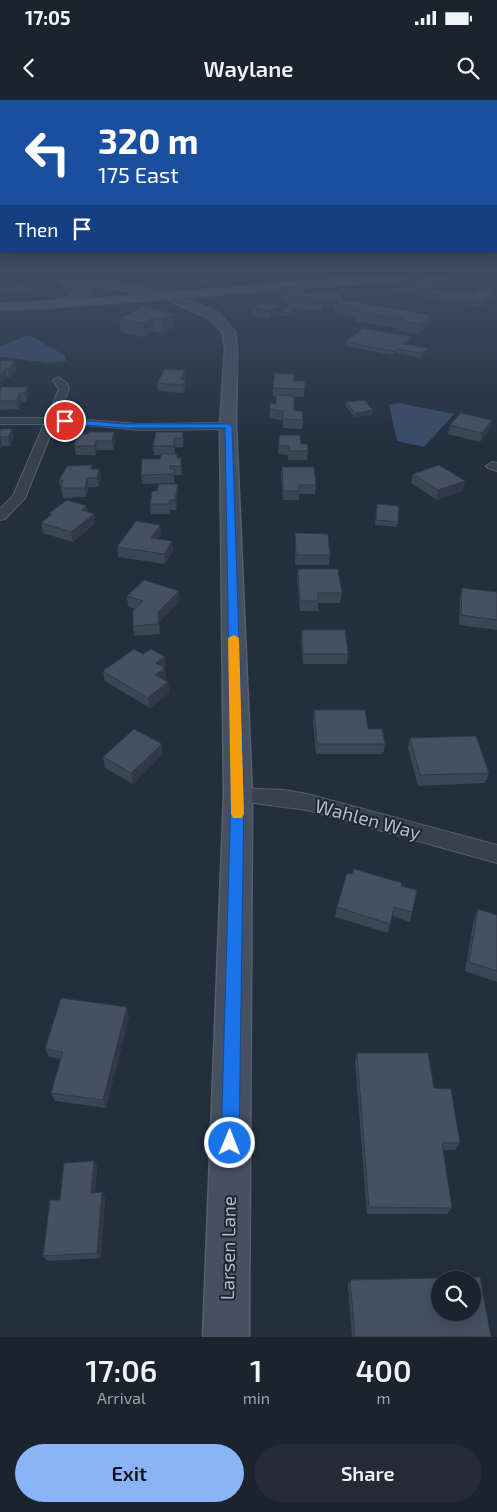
<!DOCTYPE html>
<style>
:root{--surface:#1b232e;--page:#242b36;--text:#f1f3f6;--muted:#a0a4aa;--line:#39404a;--accent:#8ab4f8}
body{margin:0;font-family:"Exo 2",sans-serif;background:var(--page);color:var(--text);height:100vh;display:flex;flex-direction:column;font-size:19px;white-space:nowrap}
*{box-sizing:border-box;margin:0}
p{font-size:16px;color:var(--muted)}
.icon{flex:none;width:28px;height:28px;fill:none;stroke:currentColor;stroke-width:2;stroke-linecap:round;stroke-linejoin:round}
.map{position:relative;height:1237px;overflow:hidden}
.panel{display:flex;flex-direction:column;background:var(--surface);flex:1}
.panel>*{flex:none}
.top-card{position:absolute;left:0px;top:0px;width:498px;height:152px;box-shadow:0 5px 20px #0002,0 0 0 1px var(--line);background:#1a4fa0;color:#fff;overflow:hidden}
.buttons{position:absolute;left:431px;top:1171px;display:grid;gap:10px}
.buttons a{display:grid;place-items:center;width:50px;height:50px;border-radius:50%;background:var(--surface);box-shadow:0 5px 20px #0002,0 0 0 1px var(--line);font-size:25px}
.pin{position:absolute;display:grid;place-items:center;width:42px;height:42px;color:#fff;margin:-21px;border:2px solid #fff;border-radius:50%;box-shadow:0 1px 5px #0007}
.me{position:absolute;width:55px;margin:-28px;rotate:1deg;stroke-linejoin:round;filter:drop-shadow(0 0 4px #0008)}
.turn{display:flex;align-items:center;gap:18px;height:105px;padding:0 15px;font-size:22px}
.turn .icon{width:65px;height:65px;stroke-width:2.5}
.turn b{display:block;font-size:35px;line-height:42px}
.then{display:flex;align-items:center;height:48px;padding:0 15px;background:#0003;gap:10px;font-size:19px}
.eta{display:flex;justify-content:space-evenly;align-items:center;height:85px;text-align:center}
.eta b{font-size:30px;font-weight:600;line-height:35px}
.action{display:flex;gap:10px;margin-top:auto;padding:10px 15px}
.action a{flex:1;height:58px;border-radius:30px;background:var(--accent);color:#111;font-size:20px;font-weight:600;line-height:58px;text-align:center}
.action a+a{background:var(--page);color:var(--text)}
.status{display:flex;justify-content:space-between;align-items:center;height:35px;padding:0 25px;background:var(--surface);direction:ltr}
.status svg{height:14px;fill:currentColor}
header{display:flex;justify-content:space-between;align-items:center;height:65px;padding:0 15px;background:var(--surface);font-size:22px;font-weight:600}
.map>svg:first-child{display:block}
.water{fill:#394c67}
.lines{fill:none;stroke-linecap:round;stroke-linejoin:round}
.street-casing{stroke:#565f6c;stroke-width:2}
.secondary-casing{stroke:#565f6c;stroke-width:3}
.primary-casing{stroke:#414a57;stroke-width:2}
.street{fill:#38414e;fill-rule:evenodd}
.secondary{fill:#465061;fill-rule:evenodd}
.primary{fill:#56606e;fill-rule:evenodd}
.wall{fill:#3b4654}
.shaded-wall{fill:#303945}
.building{fill:#455162;stroke:#303945;fill-rule:evenodd}
.route{fill:#1a73e8;stroke:#114b97}
.slow{fill:#f59e0b}
.labels{text-anchor:middle;stroke-width:4;stroke-linejoin:round;paint-order:stroke}
.street-label{font-size:19px;fill:#b4bcc9;stroke:#1d2633}
</style>
<div class="status"><b>17:05</b><svg viewBox="0 0 49 12"><path d="M0 12V9h3v3zM5 12V6h3v6zM10 12V3h3v9zM15 12V0h3v12zM26 1h20v11H26zM47 4h2v5h-2z"/></svg></div>
<header><svg class="icon" aria-label="back" viewBox="0 0 24 24"><path d="M15 5l-7 7 7 7"/></svg>Waylane<svg class="icon" aria-label="search" viewBox="0 0 24 24"><circle cx="10" cy="10" r="6"/><path d="M15 15l6 6"/></svg></header>
<div class="map">
<svg width="497" height="1237" viewBox="0 0 497 1237">
<rect width="100%" height="100%" fill="#242f3e"/>
<g class="water">
<path d="M29 235 64 255 66 261 48 263 0 257V246Z"/>
<path d="M399 303 454 314 424 347 397 341 389 305Z"/>
</g>
<g class="lines">
<g class="street-casing">
<g id="street">
<path d="M291 173H310L293 177 289 175Z"/>
<path d="M58 277 67 283 69 289 57 318 140 324 228 323 233 326 228 329 140 330 77 324H55L25 398 5 419 0 420V409L13 396 44 324H0V318H47L59 289 53 280Z"/>
<path d="M492 362 497 363V371L488 368 486 366Z"/>
<path d="M238 688 284 690 307 694 497 745V763L307 710 231 700 228 695 231 690Z"/>
</g>
</g>
<g class="secondary-casing">
<path id="secondary" d="M47 173H69L173 194 218 213 235 232 237 249 236 326 252 695 249 1237H203L224 695 220 326 225 249 223 233 210 219 166 199 76 181 88 185 93 191C81 203 61 206 45 209L41 208 39 206 41 204 68 197 81 190 61 183 60 181 63 178 48 175Z"/>
</g>
<g class="primary-casing">
<path id="primary" d="M404 173H497V177C331 183 166 202 0 211V203L97 198Z"/>
</g>
<use href="#street" class="street"/>
<use href="#secondary" class="secondary"/>
<use href="#primary" class="primary"/>
</g>
<g class="wall">
<path d="M185 173H240V179L235 181 222 177V182L204 185 193 180V177Z"/>
<path d="M497 173V189L475 186 477 174Z"/>
<path d="M0 182 31 185 32 189 18 194 0 191Z"/>
<path d="M397 183H438L437 188 473 194H495L480 207 404 193V191L396 190Z"/>
<path d="M281 187 304 193 344 200 429 225 418 234 399 231 400 229 355 221V218L338 215 333 210 322 211 291 208 280 197Z"/>
<path d="M263 202 278 214 269 219 252 215V208Z"/>
<path d="M294 209V213L288 217 279 215V211Z"/>
<path d="M174 214 175 227 163 233 154 231 144 237 121 232 119 219Z"/>
<path d="M410 241 407 244 428 248 427 252 421 258 396 253 393 255 345 246V242Z"/>
<path d="M0 260 16 269 10 277H7L4 281Z"/>
<path d="M186 278V288L184 293 158 291 157 283Z"/>
<path d="M294 281H305L304 297H294V311L303 320 302 329 283 328V320L269 318 270 309 276 304V296H273V288Z"/>
<path d="M27 287 29 296 26 302H22L18 309 0 310V291Z"/>
<path d="M346 302 372 315 355 317 346 307Z"/>
<path d="M450 325 490 329 480 342 448 334Z"/>
<path d="M0 329H12L14 338 10 346H2L0 350Z"/>
<path d="M114 332 115 341 113 350H97L95 355H76L74 346 88 334Z"/>
<path d="M183 332V347H175V354L177 358H181L182 375H174V383L142 384 141 375 161 359V355H154L153 346Z"/>
<path d="M279 335 301 344 308 351 307 360H288V355L278 354Z"/>
<path d="M92 365V369H99L101 378 98 387H89L86 397 63 398 59 380Z"/>
<path d="M282 367 316 385 315 394H299V400H283L281 376Z"/>
<path d="M413 374 463 391 437 400 411 383Z"/>
<path d="M178 394 176 410H170V414H151L150 404Z"/>
<path d="M377 404 398 422 397 427 375 425Z"/>
<path d="M88 412 94 414 95 423 73 442 43 433 41 423 50 415 49 413Z"/>
<path d="M160 425 161 434 158 439 173 451 165 464 118 457 117 447Z"/>
<path d="M295 433 330 455 329 465H295Z"/>
<path d="M298 469 342 493 340 503H318V511H300L297 479Z"/>
<path d="M462 488 497 492V530L459 525 460 498Z"/>
<path d="M127 496 180 501 159 522 160 534 134 536 133 526 135 509 128 506Z"/>
<path d="M302 530 348 554 347 564H303L301 540Z"/>
<path d="M166 567 164 568 166 579 164 580 168 582 169 593 150 608 105 581 103 571Z"/>
<path d="M314 610 368 629 385 644 383 654H316L313 621Z"/>
<path d="M410 638 489 673 485 683 418 686 408 648Z"/>
<path d="M163 654 133 684 105 668 103 657Z"/>
<path d="M401 786 412 812 410 822 392 816 388 833 335 817 337 807Z"/>
<path d="M478 809 497 815V882L465 871 474 819Z"/>
<path d="M129 916 106 1008 55 1001 51 993 61 959 49 957 45 949Z"/>
<path d="M357 953 434 988 460 1043 455 1050H443L452 1108 447 1114H367L355 961Z"/>
<path d="M94 1061 97 1067 95 1092 105 1098 101 1158 48 1161 43 1156 60 1100Z"/>
<path d="M350 1180 491 1237H352L348 1185Z"/>
</g>
<g class="shaded-wall">
<path d="M238 173H240V179L235 181V174Z"/>
<path d="M222 175V182L204 185 203 178Z"/>
<path d="M438 183 437 190 428 194 429 190Z"/>
<path d="M31 185 32 189 18 194V191Z"/>
<path d="M495 191V194L480 207 481 203Z"/>
<path d="M334 200 333 210 322 211 323 201Z"/>
<path d="M278 206V214L269 219 270 211Z"/>
<path d="M294 209V213L288 217V213Z"/>
<path d="M174 214 175 227 163 233 162 220Z"/>
<path d="M431 215 429 225 418 234 420 224Z"/>
<path d="M153 218 154 231 144 237 143 223Z"/>
<path d="M411 237 410 241 403 248V244Z"/>
<path d="M428 248 427 252 421 258 422 253Z"/>
<path d="M396 249V253L393 255 394 251Z"/>
<path d="M14 261 16 269 10 277 8 269Z"/>
<path d="M5 269 7 277 4 281 0 282V273Z"/>
<path d="M185 270 186 278 183 284 181 279Z"/>
<path d="M186 279V288L184 293 183 285Z"/>
<path d="M27 287 29 296 26 302 25 293Z"/>
<path d="M20 293 22 302 18 309 16 301Z"/>
<path d="M373 310 372 315 355 317V313Z"/>
<path d="M492 320 490 329 480 342 482 333Z"/>
<path d="M12 329 14 338 10 346 8 337Z"/>
<path d="M114 332 115 341 113 350 112 341Z"/>
<path d="M0 337 2 346 0 350Z"/>
<path d="M175 338V356L174 346Z"/>
<path d="M96 341 97 350 95 355 94 346Z"/>
<path d="M99 369 101 378 98 387 97 378Z"/>
<path d="M87 378 89 387 86 397 85 388Z"/>
<path d="M465 381 463 391 437 400 438 390Z"/>
<path d="M178 384V394L176 410 175 400Z"/>
<path d="M87 406 88 415 81 410Z"/>
<path d="M94 414 95 423 73 442 71 432Z"/>
<path d="M160 425 161 434 152 447 151 438Z"/>
<path d="M172 441 173 451 165 464 164 454Z"/>
<path d="M179 491 180 501 159 522 160 534 158 512Z"/>
<path d="M165 557 166 567 159 572 165 568 166 579 156 585 155 575 156 563Z"/>
<path d="M168 582 169 593 150 608 148 598Z"/>
<path d="M162 644 163 654 133 684 131 673Z"/>
<path d="M127 907 129 916 106 1008 103 1000Z"/>
<path d="M94 1061 97 1067 95 1099 91 1093Z"/>
<path d="M102 1092 105 1098 101 1158 97 1153Z"/>
</g>
<g class="building">
<path d="M195 173H215L222 175 203 178 193 174Z"/>
<path d="M478 173H497V177L477 174Z"/>
<path d="M416 179 438 183 429 190 405 186 407 184 397 183 400 181Z"/>
<path d="M6 180 31 185 18 191 0 187V182Z"/>
<path d="M298 186 304 193 334 190 344 200 431 215 420 224 401 220 403 219 356 211 359 208 339 205 334 200 323 201 292 197 281 187Z"/>
<path d="M436 188 473 194 481 188 495 191 481 203 428 194Z"/>
<path d="M263 202 278 206 270 211 252 208Z"/>
<path d="M142 207 174 214 162 220 153 218 143 223 119 219Z"/>
<path d="M285 208 294 209 288 213 279 211Z"/>
<path d="M363 228 411 237 403 244 428 248 422 253 396 249 394 251 345 242Z"/>
<path d="M0 260 14 261 8 269H5L3 273H0Z"/>
<path d="M165 269 185 270 181 279H186L183 285 157 283Z"/>
<path d="M275 273 294 274V281H305V289L273 288Z"/>
<path d="M2 287H27L25 293H20L16 301H0V291Z"/>
<path d="M276 295 294 296V311H302L303 320 283 319V311L270 309V303L276 304Z"/>
<path d="M364 300 373 310 355 313 346 302Z"/>
<path d="M461 313 492 320 482 333 450 325Z"/>
<path d="M0 329H12L8 337H0Z"/>
<path d="M89 332H114L112 341H96L94 346H74L78 334H88Z"/>
<path d="M156 332H183L182 338H175L174 346H153Z"/>
<path d="M279 335H300L301 344H307L308 351H289V346L279 345Z"/>
<path d="M161 354H177V358H181V366H170V369H174V374L141 375 142 359H161Z"/>
<path d="M92 365 91 369H99L97 378H87L85 388H61L63 380H59L67 366Z"/>
<path d="M439 365 465 381 438 390 413 374Z"/>
<path d="M282 367H314L316 385H299V391H283Z"/>
<path d="M159 384H178L175 400H170L169 404H150L152 391H157Z"/>
<path d="M67 400 87 406 81 410 94 414 71 432 41 423 52 414 49 413Z"/>
<path d="M377 404 399 406 398 422 376 420Z"/>
<path d="M136 421 160 425 151 438 172 441 164 454 117 447Z"/>
<path d="M295 433 328 434 330 455H296Z"/>
<path d="M298 469H338L342 493H318V501H300Z"/>
<path d="M144 480 179 491 158 512V524L133 526V511L143 501 127 496Z"/>
<path d="M462 488 497 492V520L461 515Z"/>
<path d="M302 530H345L348 554H303Z"/>
<path d="M134 549 143 554 151 549 165 557 156 563 165 568 155 575 168 582 148 598 103 571Z"/>
<path d="M314 610H365L368 629H382L385 644H317Z"/>
<path d="M134 629 162 644 131 673 103 657Z"/>
<path d="M476 636 489 673 420 675 410 638Z"/>
<path d="M354 769 402 783 401 786 417 790 412 812 394 807 390 824 337 807 347 773 352 774Z"/>
<path d="M478 809 497 815V871L469 862Z"/>
<path d="M61 898 127 907 103 1000 51 993 63 952 45 949Z"/>
<path d="M357 953H428L434 988 451 989 460 1043H442L452 1108 369 1107Z"/>
<path d="M94 1061 91 1093 102 1092 97 1153 43 1156 50 1100H60L64 1063Z"/>
<path d="M480 1177 491 1237H355L350 1180ZM440 1180H472V1212H440Z"/>
</g>
<linearGradient id="sky" x2="0" y2="1"><stop stop-color="#141a22"/><stop offset="0.5" stop-color="#3f4d63"/><stop offset="1" stop-color="#3f4d63" stop-opacity="0"/></linearGradient>
<rect width="497" height="346" fill="url(#sky)"/>
<path class="route" d="M65 319 124 324H228L232 326 244 695 239 1043 236 1049 230 1052 224 1049 221 1043 231 695 225 328H124L63 323 62 321Z"/>
<path class="slow" d="M234 535 239 538 244 714 242 718H233L231 714 228 538Z"/>
<g class="labels">
<g class="street-label">
<text transform="translate(368 719) rotate(15)" y="7">Wahlen Way</text>
<text transform="translate(228 1148) rotate(-89)" y="7">Larsen Lane</text>
</g>
</g>
</svg>
<div class="buttons">
<a><svg class="icon" aria-label="search" viewBox="0 0 24 24"><circle cx="10" cy="10" r="6"/><path d="M15 15l6 6"/></svg></a>
</div>
<div class="pin" style="left:65px;top:321px;background:#d93025"><svg class="icon" aria-label="arrive" viewBox="0 0 24 24"><path d="M6 21V4h12l-3 4 3 4H6"/></svg></div>
<svg class="me" style="left:230px;top:1043px" viewBox="-20 -20 40 40"><circle r="17" fill="#1a73e8" stroke="#fff" stroke-width="3"/><path d="M0-11L8 9 0 5-8 9z" fill="#fff"/></svg>
<div class="top-card">
<div class="turn"><svg class="icon" aria-label="left" viewBox="0 0 24 24"><path d="M17 20v-9H6M10 6l-5 5 5 5"/></svg><div><b>320 m</b>175 East</div></div>
<div class="then">Then<svg class="icon" aria-label="arrive" viewBox="0 0 24 24"><path d="M6 21V4h12l-3 4 3 4H6"/></svg></div>
</div>
</div>
<section class="panel">
<div class="eta">
<div><b>17:06</b><p>Arrival</p></div>
<div><b>1</b><p>min</p></div>
<div><b>400</b><p>m</p></div>
</div>
<div class="action"><a>Exit</a><a>Share</a></div>
</section>
